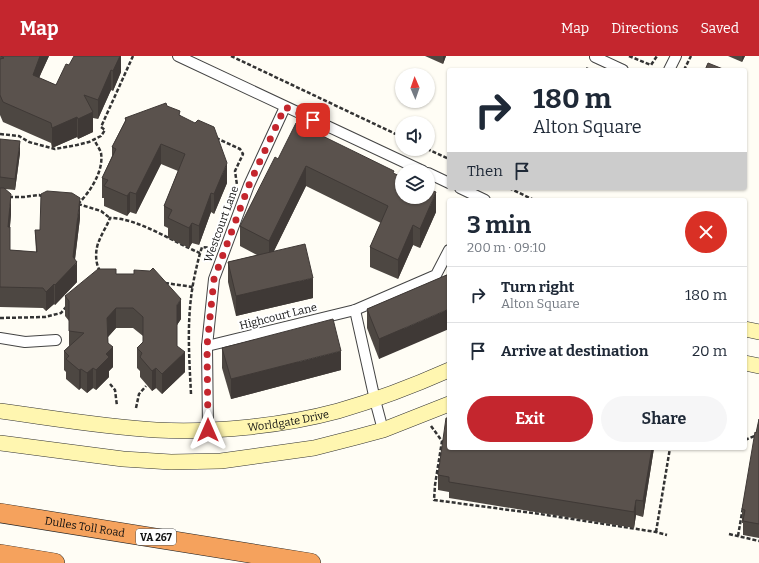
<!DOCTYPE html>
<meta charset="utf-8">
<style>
:root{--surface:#fff;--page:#f6f6f7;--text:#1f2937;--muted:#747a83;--line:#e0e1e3;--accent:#c4262e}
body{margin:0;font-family:Bitter,serif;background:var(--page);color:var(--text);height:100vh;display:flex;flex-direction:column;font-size:15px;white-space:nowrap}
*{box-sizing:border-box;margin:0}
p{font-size:13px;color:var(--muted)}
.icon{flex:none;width:22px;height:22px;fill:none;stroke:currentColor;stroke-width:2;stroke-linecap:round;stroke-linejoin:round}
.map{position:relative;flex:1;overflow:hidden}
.drawer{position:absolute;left:447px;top:142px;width:300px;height:252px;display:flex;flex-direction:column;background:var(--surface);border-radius:4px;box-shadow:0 1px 3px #0004}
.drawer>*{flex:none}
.guide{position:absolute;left:447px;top:12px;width:300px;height:122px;border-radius:4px;box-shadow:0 1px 3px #0004;background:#fff;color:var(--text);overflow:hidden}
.needle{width:26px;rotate:358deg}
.controls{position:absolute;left:395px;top:12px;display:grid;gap:8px}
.controls a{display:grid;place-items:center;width:40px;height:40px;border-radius:50%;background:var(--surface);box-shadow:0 1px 3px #0004;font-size:20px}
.pin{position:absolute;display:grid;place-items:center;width:34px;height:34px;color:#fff;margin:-17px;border-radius:8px;box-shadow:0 2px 6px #0006}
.me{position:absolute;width:44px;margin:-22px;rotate:0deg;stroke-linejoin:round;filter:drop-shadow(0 0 3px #0008)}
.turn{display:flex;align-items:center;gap:14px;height:84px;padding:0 20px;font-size:18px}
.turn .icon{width:52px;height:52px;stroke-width:2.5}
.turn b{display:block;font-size:28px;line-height:34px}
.then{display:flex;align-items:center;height:38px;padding:0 20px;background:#0003;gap:8px;font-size:15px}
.round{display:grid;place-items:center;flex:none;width:42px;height:42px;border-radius:21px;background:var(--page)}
.headline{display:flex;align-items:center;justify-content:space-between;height:68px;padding:0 20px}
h1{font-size:24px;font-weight:700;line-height:30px}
.primary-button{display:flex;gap:8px;margin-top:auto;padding:8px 20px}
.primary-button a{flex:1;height:46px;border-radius:24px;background:var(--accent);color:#fff;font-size:16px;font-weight:700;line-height:46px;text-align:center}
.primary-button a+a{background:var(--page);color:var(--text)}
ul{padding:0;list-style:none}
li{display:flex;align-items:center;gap:12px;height:56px;padding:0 20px;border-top:1px solid var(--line)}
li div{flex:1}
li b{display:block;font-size:15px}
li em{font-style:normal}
header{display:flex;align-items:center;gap:24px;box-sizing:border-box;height:56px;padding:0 20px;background:var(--accent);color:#fff}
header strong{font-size:19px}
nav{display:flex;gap:22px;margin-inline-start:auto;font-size:14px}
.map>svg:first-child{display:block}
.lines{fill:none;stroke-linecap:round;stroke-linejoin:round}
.street-casing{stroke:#444;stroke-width:12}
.secondary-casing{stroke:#333;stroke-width:16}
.highway-casing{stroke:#222;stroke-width:20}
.path{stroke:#333;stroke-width:2.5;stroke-dasharray:4 2;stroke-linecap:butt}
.street{stroke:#fff;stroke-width:10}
.secondary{stroke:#fff6b0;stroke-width:15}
.highway{stroke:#f5a25d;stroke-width:19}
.wall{fill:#4d4742}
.shaded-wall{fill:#3f3936}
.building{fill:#5a524d;stroke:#3f3936}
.route{stroke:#c4262e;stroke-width:7;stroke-dasharray:0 12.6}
.labels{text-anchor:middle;stroke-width:4;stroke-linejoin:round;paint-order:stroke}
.shield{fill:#fff;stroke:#585858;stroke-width:1}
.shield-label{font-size:10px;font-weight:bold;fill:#111}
.street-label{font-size:11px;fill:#111;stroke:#fff}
</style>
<header>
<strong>Map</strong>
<nav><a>Map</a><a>Directions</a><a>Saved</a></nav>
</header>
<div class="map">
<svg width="759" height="507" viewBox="0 0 759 507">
<rect width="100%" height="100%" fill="#fffdf5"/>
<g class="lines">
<g class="street-casing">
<g id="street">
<path d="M178 0 423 115"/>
<path d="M595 1 623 14"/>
<path d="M669 14 676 0"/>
<path d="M428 117 449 127"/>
<path d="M460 132 485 144"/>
<path d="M355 254 375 344 383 374"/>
<path d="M0 282 25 286 56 284"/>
<path d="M207 290 355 254 436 219 449 194"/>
<path d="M208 374 207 290 214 223 249 129 285 51"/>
</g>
</g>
<g class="secondary-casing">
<g id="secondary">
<path d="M745 273 759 276"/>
<path d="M745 307 759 310"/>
<path id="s1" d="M0 355C52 362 104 371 156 374 214 377 282 370 338 355 376 344 413 330 449 314"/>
<path d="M0 387 123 403 171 406 221 405 314 392 357 381 383 374 449 348"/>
</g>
</g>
<g class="highway-casing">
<g id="highway">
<path id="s2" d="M0 457 311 507"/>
<path d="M0 498 55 507"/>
</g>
</g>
<g class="path">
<path d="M231 0 402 81"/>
<path d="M629 0 651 9 657 0"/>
<path d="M586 12 590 14"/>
<path d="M684 14 691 0"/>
<path d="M0 78 19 80 29 86 55 93 77 89 89 86 101 80 105 74 101 71 133 0"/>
<path d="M216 82 240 93 243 98 235 115 237 129"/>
<path d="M427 93 449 103"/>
<path d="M509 132 534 144"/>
<path d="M9 141H24L39 139 44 141"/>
<path d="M78 148 101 155 110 162"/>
<path d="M78 148C90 136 104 115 101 97 100 93 96 88 94 83"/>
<path d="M100 215C95 207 95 194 99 185 102 177 107 170 110 162 138 162 173 186 200 197"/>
<path d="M165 227 193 231"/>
<path d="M0 262 45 261 61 257 66 251"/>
<path d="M110 328 115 334 117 350"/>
<path d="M191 338C189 297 186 259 195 218 197 209 199 200 202 191L212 192 221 169"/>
<path d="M136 352 139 338 146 330"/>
<path d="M431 370 442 385 435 429 434 444 540 458 656 476 667 479"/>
<path d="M745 384 757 379"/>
<path d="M656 476 670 392"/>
<path d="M729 478 759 485"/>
<path d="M738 480 743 451"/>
</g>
<use href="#street" class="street"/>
<use href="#secondary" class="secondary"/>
<use href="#highway" class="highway"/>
</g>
<g class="wall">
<path d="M0 0H49L39 22 56 29 69 9 121 0V16L113 35 111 34 98 63 93 62V76L78 83 77 81 52 92 51 87 3 66 0 59Z"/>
<path d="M425 0H446L443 8Z"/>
<path d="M728 0H745L742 6Z"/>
<path d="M167 50 180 59 227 127 214 158 211 156 199 189 192 187 189 192 168 182V172L164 170V150L178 115 161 108 136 158 130 156 127 160 104 150V142H102V122L112 100V91L125 65V62Z"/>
<path d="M0 83 20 97 15 134 5 133 11 158 10 171V194L36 196 35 174H40L80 162 75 204 77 226 55 249 54 248 46 255 43 252 0 251Z"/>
<path d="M278 103 394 118 436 156 420 192 413 189 398 223 370 211V191L381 167 306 130 274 195 313 242 236 260 228 226V206L257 199 240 190V170Z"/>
<path d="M116 218 181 263 177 269V290L185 316 162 338 156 332 152 335 140 321V315L137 312V292L143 286V280L133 272H116L108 281V287L113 311 109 315V321L96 334 93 332 87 337 81 332 79 334 66 323V316L64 314V295L69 290V265L65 260V240Z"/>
<path d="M449 218 379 303 367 272V253Z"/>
<path d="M222 292 341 314 231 343 222 312Z"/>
<path d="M759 363V482L743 479V467H742V453Z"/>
<path d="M449 392H654L643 461 636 459 634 472 449 442V436L438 434V419Z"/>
</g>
<g class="shaded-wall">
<path d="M40 0H49L41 17 33 39V19Z"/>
<path d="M120 0H121V16L113 35V15Z"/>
<path d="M443 0H446L443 8Z"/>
<path d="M742 0H745L742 6Z"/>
<path d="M111 14V34L98 63V44Z"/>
<path d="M93 56V76L78 83V63Z"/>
<path d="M77 61V81L52 92V72Z"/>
<path d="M20 85V97L15 134V123Z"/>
<path d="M161 88V108L136 158V138Z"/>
<path d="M227 107V127L214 158V138Z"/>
<path d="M306 110V130L269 205V185Z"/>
<path d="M130 136V156L127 160V140Z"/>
<path d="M436 136V156L420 192V173Z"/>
<path d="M211 137V156L199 189V170Z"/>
<path d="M11 138V158L8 190V171Z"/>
<path d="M80 142V162L74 210 77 206V226L55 249V229L73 201Z"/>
<path d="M192 167V187L189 192V172Z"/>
<path d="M413 169V189L398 223V204Z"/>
<path d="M313 222V242L236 260V240Z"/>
<path d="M54 228V248L46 255V236Z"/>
<path d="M181 243V263L177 269V249Z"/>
<path d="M116 252V272L107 282V262Z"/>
<path d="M449 253V273L379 303V283Z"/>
<path d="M113 291V311L109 315V321L96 334V314L106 298Z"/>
<path d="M341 295V314L231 343V323Z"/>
<path d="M185 296V316L162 338V318Z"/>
<path d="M93 312V332L87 337V317Z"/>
<path d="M156 312V332L152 335V315Z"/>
<path d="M81 313V332L79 334V314Z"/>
<path d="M652 392H654L643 461V445Z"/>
<path d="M636 444V459L634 472V456Z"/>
</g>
<g class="building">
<path d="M1 0H40L33 19 56 29 66 8 69 9 74 0H120L113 15 111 14 98 44 84 39 93 56 78 63 77 61 52 72 51 67 3 46 0 39V3L4 2Z"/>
<path d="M708 7 723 13V14H705Z"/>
<path d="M166 47 167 50 180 55 179 59 195 67 198 64 214 71 227 107 214 138 211 137 199 170 192 167 189 172 168 162 172 154 164 150 185 98 161 88 136 138 130 136 127 140 104 130 108 124 102 122 116 93 112 91 126 64 125 62Z"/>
<path d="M296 67 394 115 393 117 402 121V141H428V133L436 136 420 173 413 169 398 204 370 191 388 150 306 110 269 185 240 170 275 101 278 103Z"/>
<path d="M0 83 20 85 15 123 0 121Z"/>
<path d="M0 132H4L11 138 8 171H10V194L37 196 35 174H40L41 138 47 135 72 137 80 142 73 201 77 206 55 229 54 228 46 236 43 232 0 231Z"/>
<path d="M305 188 313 222 236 240 228 206Z"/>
<path d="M153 212 181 243 177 249V290L185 296 162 318 156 312 152 315 140 301 142 297 137 292 143 286V261L133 252H116L107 262 108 287 113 291 106 298 109 301 96 314 93 312 87 317 81 313 79 314 66 303 69 300 64 295 84 277 69 275V245L65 240 98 213H116V218H134V214L150 215Z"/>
<path d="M449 218V253L379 283 367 253Z"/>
<path d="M333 263 341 295 231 323 222 292Z"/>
<path d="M446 362H449V392H652L643 445 636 444 634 456 449 426V421L438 419Z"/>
<path d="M759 363V468L743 465 745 454 742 453 755 376 756 377Z"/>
</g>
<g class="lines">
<path class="route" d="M208 374 207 290 214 223 249 129 285 51 313 64"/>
</g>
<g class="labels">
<rect class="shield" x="136" y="473" width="40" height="16" rx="3"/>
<g class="shield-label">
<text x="156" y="485">VA 267</text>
</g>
<g class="street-label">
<text transform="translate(221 168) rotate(-70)" y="4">Westcourt Lane</text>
<text transform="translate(278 260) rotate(-14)" y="4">Highcourt Lane</text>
<text dy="4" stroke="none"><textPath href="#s1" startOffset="290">Worldgate Drive</textPath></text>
<text dy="4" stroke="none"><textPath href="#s2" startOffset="86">Dulles Toll Road</textPath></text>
</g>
</g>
</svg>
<div class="controls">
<a><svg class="needle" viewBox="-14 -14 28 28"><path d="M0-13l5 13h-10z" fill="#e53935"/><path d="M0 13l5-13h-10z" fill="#747a83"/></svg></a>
<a><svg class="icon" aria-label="sound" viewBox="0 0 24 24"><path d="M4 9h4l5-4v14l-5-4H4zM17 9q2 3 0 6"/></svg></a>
<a><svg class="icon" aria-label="layers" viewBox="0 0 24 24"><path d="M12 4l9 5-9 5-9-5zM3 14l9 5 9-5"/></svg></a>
</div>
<div class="pin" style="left:313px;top:64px;background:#d93025"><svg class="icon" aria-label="arrive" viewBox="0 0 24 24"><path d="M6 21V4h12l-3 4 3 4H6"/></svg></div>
<svg class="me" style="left:208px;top:374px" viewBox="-20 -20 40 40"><path d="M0-17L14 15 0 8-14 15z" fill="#c4262e" stroke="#fff" stroke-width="4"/></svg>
<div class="guide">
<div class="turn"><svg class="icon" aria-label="right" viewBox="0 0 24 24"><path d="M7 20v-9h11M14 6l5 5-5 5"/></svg><div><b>180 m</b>Alton Square</div></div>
<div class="then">Then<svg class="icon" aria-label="arrive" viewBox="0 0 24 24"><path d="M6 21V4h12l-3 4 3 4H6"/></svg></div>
</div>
<section class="drawer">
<div class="headline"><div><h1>3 min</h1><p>200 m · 09:10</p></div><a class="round" style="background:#d93025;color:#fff"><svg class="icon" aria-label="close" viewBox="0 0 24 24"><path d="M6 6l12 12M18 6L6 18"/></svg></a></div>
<ul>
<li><svg class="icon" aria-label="right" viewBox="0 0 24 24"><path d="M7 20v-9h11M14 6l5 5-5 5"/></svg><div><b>Turn right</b><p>Alton Square</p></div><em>180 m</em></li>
<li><svg class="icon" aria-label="arrive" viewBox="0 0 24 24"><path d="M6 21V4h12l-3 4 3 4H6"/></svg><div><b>Arrive at destination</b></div><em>20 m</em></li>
</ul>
<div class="primary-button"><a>Exit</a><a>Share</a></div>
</section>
</div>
